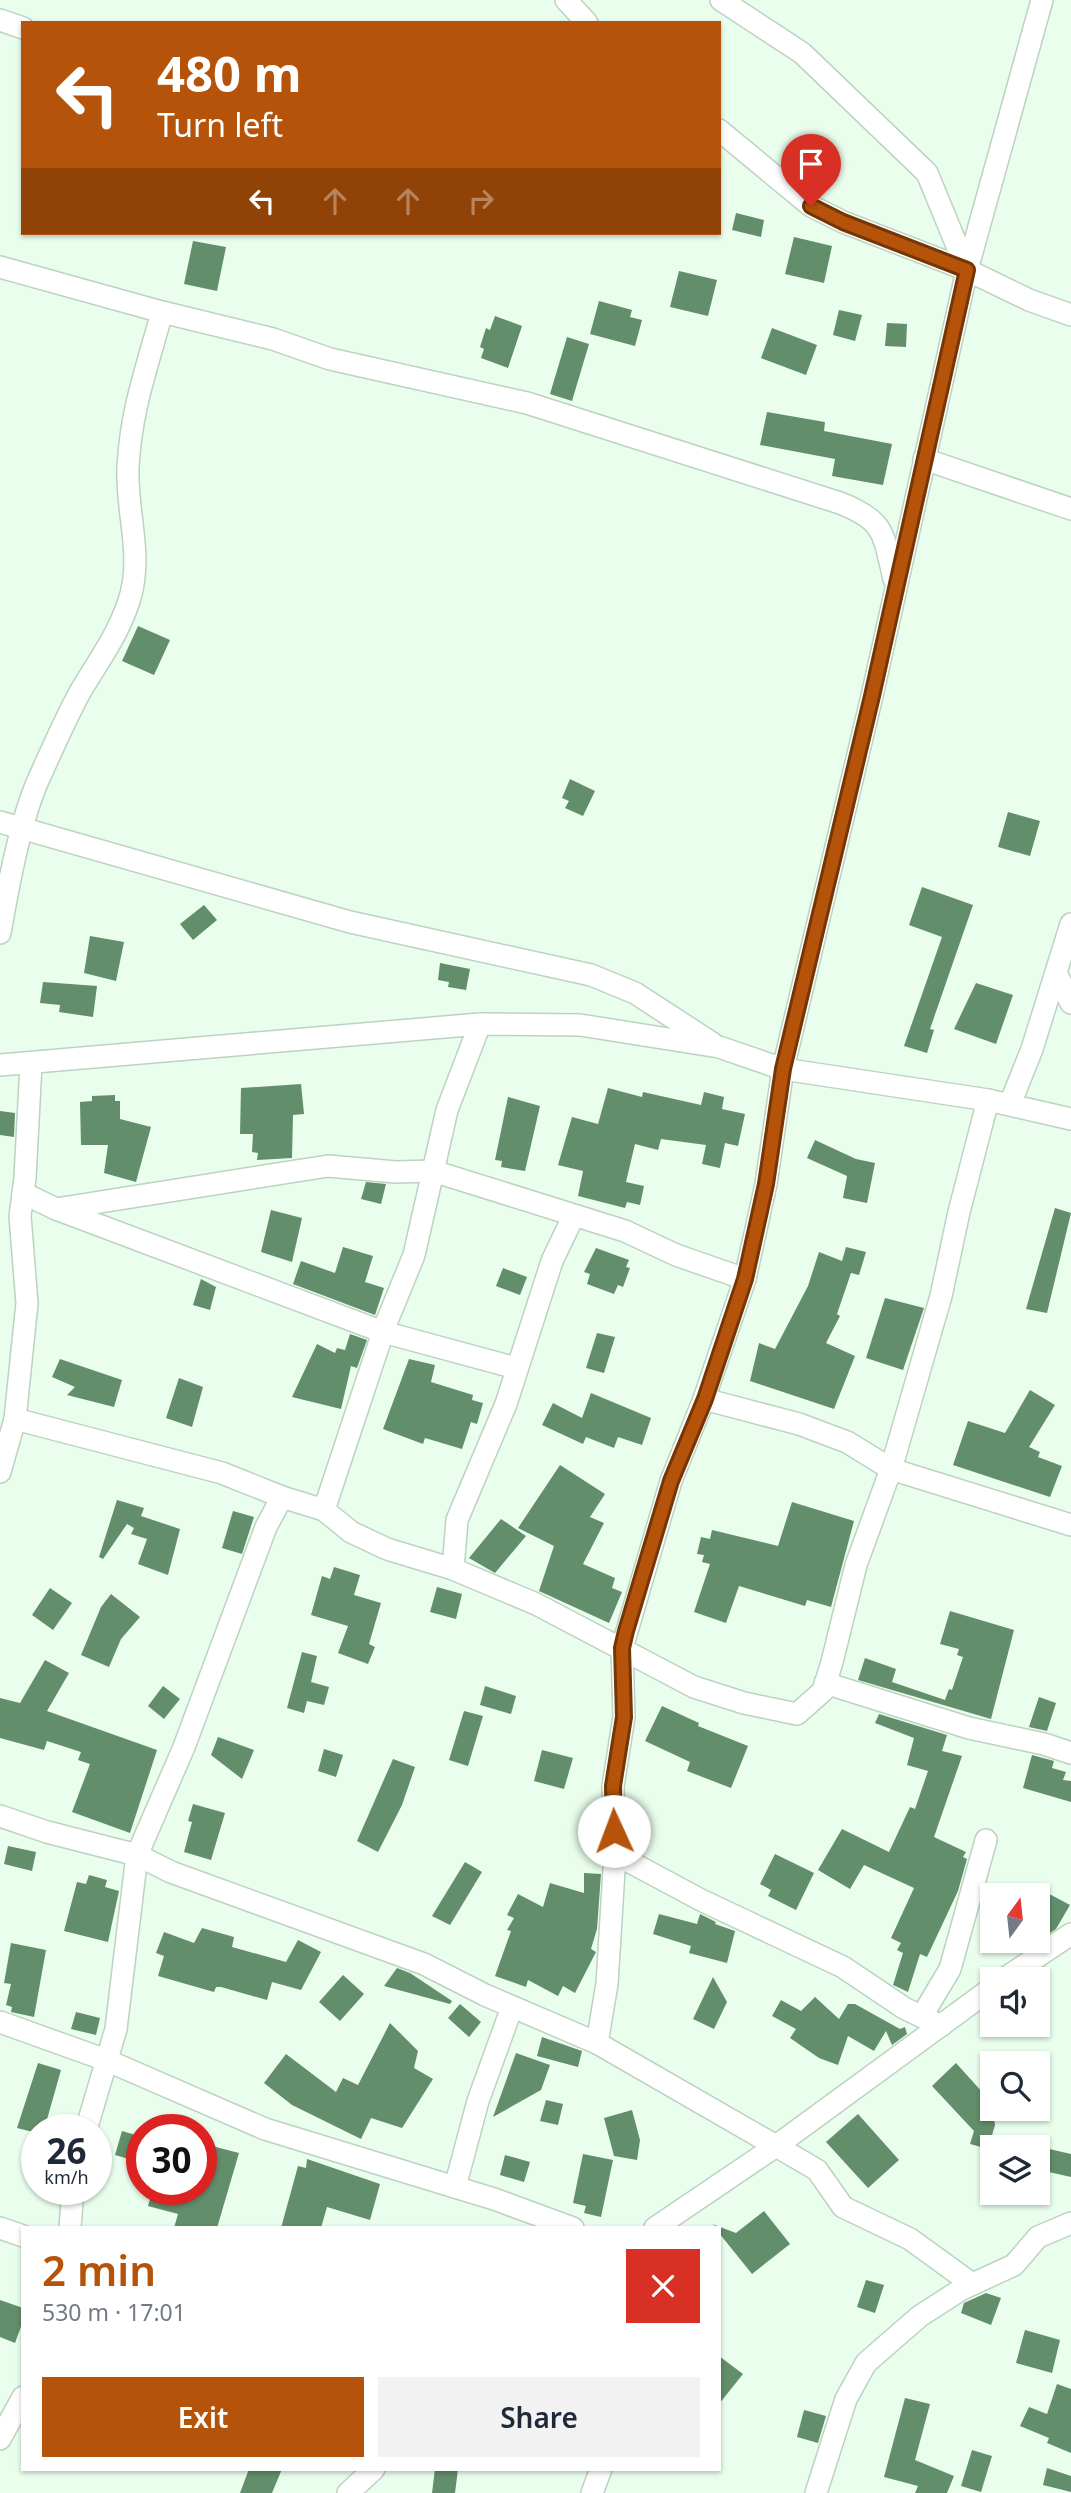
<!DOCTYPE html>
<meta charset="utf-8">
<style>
:root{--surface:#fff;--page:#f2f2f3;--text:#1f2937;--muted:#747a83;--accent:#b45309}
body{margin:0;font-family:"Noto Sans",sans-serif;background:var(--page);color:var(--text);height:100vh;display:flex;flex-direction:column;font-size:26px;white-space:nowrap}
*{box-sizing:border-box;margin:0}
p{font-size:23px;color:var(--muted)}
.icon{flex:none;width:38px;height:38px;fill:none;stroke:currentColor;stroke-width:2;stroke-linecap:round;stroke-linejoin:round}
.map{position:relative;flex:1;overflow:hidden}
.drawer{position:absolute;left:21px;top:2226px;width:700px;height:245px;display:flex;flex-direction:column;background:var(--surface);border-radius:0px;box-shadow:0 2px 5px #0004}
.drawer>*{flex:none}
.guide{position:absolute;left:21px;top:21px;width:700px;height:214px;border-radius:0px;box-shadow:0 2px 5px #0004;background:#b45309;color:#fff;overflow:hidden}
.needle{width:46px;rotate:15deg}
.controls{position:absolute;left:980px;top:1883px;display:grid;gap:14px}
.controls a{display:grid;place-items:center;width:70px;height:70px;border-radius:0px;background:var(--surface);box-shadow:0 2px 5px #0004;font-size:35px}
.speed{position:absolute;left:21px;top:2114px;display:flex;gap:14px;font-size:35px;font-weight:700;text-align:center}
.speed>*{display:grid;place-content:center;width:91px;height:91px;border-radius:50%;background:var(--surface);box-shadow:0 2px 5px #0004;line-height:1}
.speed small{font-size:18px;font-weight:400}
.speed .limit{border:10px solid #d22;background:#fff;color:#111}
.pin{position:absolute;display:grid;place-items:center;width:60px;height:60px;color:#fff;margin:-72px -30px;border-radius:50% 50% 50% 0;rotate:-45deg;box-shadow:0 0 7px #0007}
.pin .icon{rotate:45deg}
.me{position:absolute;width:77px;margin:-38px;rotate:358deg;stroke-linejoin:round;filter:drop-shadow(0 0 5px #0008)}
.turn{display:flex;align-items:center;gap:24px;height:147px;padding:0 21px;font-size:32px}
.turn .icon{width:91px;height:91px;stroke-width:2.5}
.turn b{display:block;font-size:49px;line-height:60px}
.lanes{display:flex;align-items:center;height:66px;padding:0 21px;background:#0003;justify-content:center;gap:35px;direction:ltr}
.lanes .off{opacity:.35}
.round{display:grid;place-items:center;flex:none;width:74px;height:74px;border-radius:0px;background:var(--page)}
.headline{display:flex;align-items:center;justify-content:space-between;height:119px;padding:0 21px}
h1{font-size:42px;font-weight:600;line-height:52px;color:var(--accent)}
.cta{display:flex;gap:14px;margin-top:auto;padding:14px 21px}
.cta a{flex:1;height:80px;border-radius:0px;background:var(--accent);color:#fff;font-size:28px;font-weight:600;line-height:80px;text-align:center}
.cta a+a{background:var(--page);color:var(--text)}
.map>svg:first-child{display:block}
.building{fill:#628e6b}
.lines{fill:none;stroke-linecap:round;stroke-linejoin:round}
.street-casing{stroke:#bdd2c1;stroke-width:24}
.street{stroke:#fff;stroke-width:21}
.route-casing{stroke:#753606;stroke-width:18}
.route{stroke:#b45309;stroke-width:12}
</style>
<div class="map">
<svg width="1071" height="2493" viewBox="0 0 1071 2493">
<rect width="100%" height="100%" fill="#e9feec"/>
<g class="building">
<path d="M736 213 764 220 761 237 732 230Z"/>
<path d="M794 237 832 246 824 283 785 274Z"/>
<path d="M193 241 226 247 217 291 184 284Z"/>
<path d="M679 271 717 280 708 316 670 307Z"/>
<path d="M599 301 632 310 630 317 642 320 635 346 590 334Z"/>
<path d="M839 310 862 315 855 341 833 335Z"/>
<path d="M495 316 522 326 508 368 481 358 484 349 480 347 486 328 490 330Z"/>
<path d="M887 323 907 324 906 347 885 346Z"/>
<path d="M772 328 817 345 806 375 761 358Z"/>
<path d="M567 337 589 344 572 401 550 394Z"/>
<path d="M767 412 825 422 824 431 892 444 883 485 832 476 835 459 760 445Z"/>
<path d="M138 626 170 640 154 675 122 661Z"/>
<path d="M570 779 595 791 583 816 565 808 569 801 562 798Z"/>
<path d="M1008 812 1040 821 1030 856 998 847Z"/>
<path d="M922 887 973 905 930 1029 934 1030 927 1053 904 1046 942 937 909 925Z"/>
<path d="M204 905 217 920 193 940 180 924Z"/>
<path d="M90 936 124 942 116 981 84 973Z"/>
<path d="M440 963 470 969 466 990 448 987 449 982 438 980Z"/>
<path d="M43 982 97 986 93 1017 59 1012 60 1005 40 1003Z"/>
<path d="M976 983 1013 995 996 1044 954 1029Z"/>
<path d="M301 1084 304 1114 293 1115 292 1158 257 1160 258 1153 252 1152 253 1134H240L241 1088Z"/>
<path d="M608 1088 642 1097 643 1092 701 1105 704 1092 724 1097 722 1109 745 1114 738 1146 725 1143 720 1168 702 1164 706 1145 661 1139 658 1150 635 1144 626 1182 644 1186 640 1205 627 1202 625 1208 578 1196 583 1171 558 1165 572 1117 598 1124Z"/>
<path d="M115 1095V1101H120V1119L151 1127 136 1182 104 1173 108 1145H81L80 1102 92 1101V1096Z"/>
<path d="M508 1097 540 1106 525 1171 501 1167 502 1161 495 1160Z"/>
<path d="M0 1111 15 1113 14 1137 0 1135Z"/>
<path d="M815 1140 856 1159 875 1163 867 1203 843 1198 847 1176 807 1158Z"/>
<path d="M366 1182 386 1184 381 1204 361 1199Z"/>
<path d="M1055 1208 1071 1213 1047 1313 1026 1309Z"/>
<path d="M271 1210 302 1218 292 1262 261 1252Z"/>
<path d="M343 1247 373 1256 365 1282 384 1288 375 1315 293 1284 301 1261 335 1273Z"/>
<path d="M846 1247 866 1252 859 1275 851 1273 837 1314 840 1316 826 1343 855 1356 834 1409 750 1381 759 1343 775 1349 808 1286 819 1252 842 1261Z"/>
<path d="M596 1248 629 1260 626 1267 630 1268 623 1287 618 1285 614 1294 587 1284 590 1274 584 1272Z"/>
<path d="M503 1268 527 1277 520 1295 496 1286Z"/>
<path d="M201 1279 216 1287 210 1310 193 1305Z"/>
<path d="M885 1298 924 1308 903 1370 866 1358Z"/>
<path d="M597 1333 615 1337 604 1373 586 1368Z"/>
<path d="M350 1334 367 1340 357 1368 351 1366 341 1409 292 1397 317 1344 335 1353 337 1348 345 1350Z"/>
<path d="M60 1359 122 1380 114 1407 67 1395 75 1387 52 1377Z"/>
<path d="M409 1359 435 1365 431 1382 473 1395 472 1400 483 1403 477 1424 471 1422 462 1449 425 1438 423 1444 383 1429Z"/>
<path d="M179 1378 203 1387 192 1427 166 1418Z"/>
<path d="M1030 1390 1055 1405 1029 1447 1040 1452 1038 1457 1062 1466 1050 1497 953 1465 968 1421 1005 1433Z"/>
<path d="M591 1393 651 1418 642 1445 618 1437 614 1448 586 1437 583 1444 542 1425 553 1403 582 1418Z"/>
<path d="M560 1465 605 1494 590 1517 604 1523 583 1564 615 1578 612 1588 622 1592 609 1623 539 1591 554 1546 518 1528Z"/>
<path d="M117 1500 144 1508 141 1516 180 1529 168 1575 138 1564 147 1539 131 1534 134 1528 127 1524 103 1559 99 1557Z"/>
<path d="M792 1502 854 1521 831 1607 807 1600 805 1606 739 1586 726 1623 694 1612 710 1564 702 1562 704 1555 697 1554 701 1537 710 1539 712 1530 778 1546Z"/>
<path d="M233 1511 254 1517 242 1554 222 1548Z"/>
<path d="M501 1519 526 1536 495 1573 469 1558Z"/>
<path d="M334 1567 360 1575 354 1595 381 1603 369 1644 375 1647 368 1664 338 1653 348 1626 311 1615 322 1576 330 1579Z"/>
<path d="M437 1587 462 1594 456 1619 430 1612Z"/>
<path d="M50 1588 72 1603 53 1630 32 1615Z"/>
<path d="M111 1594 140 1617 121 1639 109 1667 81 1655 101 1607Z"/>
<path d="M950 1611 1014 1630 991 1719 858 1680 865 1658 896 1669 892 1682 945 1700 949 1689 952 1690 963 1657 957 1655 959 1649 940 1644Z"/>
<path d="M302 1652 317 1656 311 1682 329 1687 324 1705 307 1701 304 1713 287 1708Z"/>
<path d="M45 1660 69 1673 47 1711 157 1750 130 1833 72 1812 90 1764 78 1760 81 1752 47 1741 44 1750 0 1738V1698L20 1703Z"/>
<path d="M163 1686 180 1699 164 1719 148 1706Z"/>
<path d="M485 1686 516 1696 511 1714 480 1705Z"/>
<path d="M1039 1697 1056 1703 1047 1731 1029 1727Z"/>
<path d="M662 1706 699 1723 698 1726 748 1746 731 1788 687 1771 690 1762 645 1741Z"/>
<path d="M464 1711 483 1716 468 1766 449 1760Z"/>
<path d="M879 1714 947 1735 942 1751 962 1756 934 1837 966 1852 963 1857 967 1859 958 1891 927 1957 920 1954 908 1992 893 1985 903 1953 897 1950 901 1943 891 1938 914 1888 864 1865 850 1889 818 1870 842 1829 889 1852 910 1807 915 1809 928 1771 907 1765 914 1738 875 1723Z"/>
<path d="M218 1737 254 1750 242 1779 211 1755Z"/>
<path d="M324 1749 343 1755 336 1777 318 1771Z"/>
<path d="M542 1750 573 1758 564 1789 534 1781Z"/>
<path d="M1032 1755 1054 1761 1052 1768 1066 1772 1063 1780 1071 1781V1802L1023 1788Z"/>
<path d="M393 1759 415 1767 402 1805 378 1852 357 1841Z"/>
<path d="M193 1804 225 1813 211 1860 184 1852 192 1822 188 1821Z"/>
<path d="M8 1846 36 1852 32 1871 4 1864Z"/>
<path d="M775 1854 814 1873 796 1910 768 1896 771 1890 760 1884Z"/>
<path d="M465 1862 482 1872 450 1925 432 1916Z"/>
<path d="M584 1873 601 1874 597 1929 591 1949 596 1952 575 1993 563 1986 558 1996 528 1980 526 1987 495 1976 511 1931 507 1930 514 1918 507 1915 518 1894 543 1907 550 1883 584 1893Z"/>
<path d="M89 1875 107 1880 105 1887 119 1891 108 1942 64 1931 77 1882 86 1884Z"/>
<path d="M1038 1888 1070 1905 1056 1929 1038 1941Z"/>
<path d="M659 1914 697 1924 700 1914 716 1922 715 1924 735 1931 727 1963 689 1953 691 1946 653 1934Z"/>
<path d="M202 1928 234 1937 232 1947 286 1962 298 1940 321 1952 301 1990 272 1982 267 2000 221 1987H216L214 1992 158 1976 164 1956 156 1953 164 1932 194 1943Z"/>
<path d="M11 1943 46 1950 34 2017 11 2012 12 2007 6 2005 11 1984 4 1983Z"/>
<path d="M397 1968 410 1973 452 2001 450 2004 384 1986Z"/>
<path d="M343 1975 364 1994 340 2021 319 2002Z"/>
<path d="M713 1977 727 2002 714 2029 693 2019Z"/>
<path d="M815 1997 839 2019 848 2004H855L900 2029 905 2027 907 2034 892 2045 886 2031 874 2051 848 2036 838 2065 819 2058 790 2038 796 2029 772 2016 781 2000 801 2011Z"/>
<path d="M460 2004 481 2022 469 2037 448 2018Z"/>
<path d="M76 2012 100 2018 96 2035 71 2029Z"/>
<path d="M390 2023 418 2051 414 2068 433 2079 402 2128 371 2118 361 2139 292 2105 264 2083 286 2054 336 2092 343 2078 358 2085Z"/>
<path d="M542 2037 582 2051 578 2067 537 2056Z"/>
<path d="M516 2053 550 2065 541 2090 493 2117Z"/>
<path d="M38 2063 61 2070 44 2130H37V2133L17 2128Z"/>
<path d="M956 2063 992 2103 995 2125 988 2149 970 2144 974 2131 932 2086Z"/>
<path d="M546 2100 563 2104 558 2125 540 2121Z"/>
<path d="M632 2110 640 2140 637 2160 614 2156 604 2118Z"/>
<path d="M858 2114 899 2160 868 2188 826 2142Z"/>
<path d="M122 2131 139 2136 132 2160 115 2155Z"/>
<path d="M212 2146 239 2153 217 2228H174L178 2214 148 2206 153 2189H201Z"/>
<path d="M1045 2148 1071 2154V2177L1040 2170Z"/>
<path d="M583 2154 613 2160 601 2217 584 2213 586 2206 573 2203Z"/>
<path d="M505 2155 530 2162 524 2182 500 2175Z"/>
<path d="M307 2159 380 2184 370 2220 327 2207 321 2228H281L298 2166 306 2168Z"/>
<path d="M764 2211 790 2244 752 2274 719 2233V2228L712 2224 736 2233Z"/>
<path d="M866 2280 884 2285 875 2313 857 2307Z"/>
<path d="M986 2293 1001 2298 991 2325 961 2313 964 2303Z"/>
<path d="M0 2300 23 2308V2321L15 2343 0 2337Z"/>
<path d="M1025 2330 1060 2340 1052 2373 1016 2363Z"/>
<path d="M719 2356 743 2374 719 2404Z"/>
<path d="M1057 2384 1071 2389V2453L1047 2443 1049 2438 1020 2426 1029 2407 1047 2414Z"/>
<path d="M905 2398 930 2404 915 2460 954 2476 947 2493H915L918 2486 884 2477Z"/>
<path d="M804 2410 826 2416 818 2443 797 2437Z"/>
<path d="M972 2450 992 2456 981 2492 961 2486Z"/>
<path d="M1047 2468 1071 2476V2492L1043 2485Z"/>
<path d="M249 2469H282L272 2493H240Z"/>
<path d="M435 2469H458L455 2493H432Z"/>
</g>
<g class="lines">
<g class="street-casing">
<g id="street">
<path d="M566 0 587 23"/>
<path d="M721 0 802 53 927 173 967 270"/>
<path d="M0 20 23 28"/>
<path d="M719 130 811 206 843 222 967 270 1029 300 1071 315"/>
<path d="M0 267 162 312 273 339 330 359 527 403 840 503C886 521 883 534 894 579"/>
<path d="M924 459 1071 509"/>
<path d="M0 822 350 922 591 975 635 993 712 1043"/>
<path d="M0 933C8 887 21 815 41 774 53 747 66 718 80 692 99 660 121 631 131 594 142 551 126 510 128 467 131 409 147 368 162 312"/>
<path d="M1057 975 1071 1003"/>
<path d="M0 1065 480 1024 580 1025 719 1047 783 1069 988 1100 1071 1119"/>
<path d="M1010 1104 1032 1049 1071 924"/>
<path d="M23 1193 56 1209 383 1332 516 1368"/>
<path d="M56 1209 328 1166 396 1172 433 1171 625 1231 676 1255 745 1279"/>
<path d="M704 1399 799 1424 847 1442 891 1469 1071 1525"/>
<path d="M15 1419 222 1473 282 1497"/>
<path d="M0 1472 15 1419 27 1303 20 1216 25 1178 31 1064"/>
<path d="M324 1510 385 1326 414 1255 447 1110 480 1024"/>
<path d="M453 1569 457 1520 506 1404 552 1261 573 1217"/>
<path d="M825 1683 969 1728 1044 1744 1071 1753"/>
<path d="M0 1816 47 1832 137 1855 171 1872 424 1964 485 1995 597 2043"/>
<path d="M615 1854 701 1900 843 1967 904 2008 941 2026"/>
<path d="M1004 1979 1071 1934"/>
<path d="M922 2016 950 1969 986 1840"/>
<path d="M0 2022 106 2060 265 2129 494 2199 573 2228"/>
<path d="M86 2130 116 2029 137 1855 184 1747 266 1527 282 1497 324 1510 351 1532 387 1549 453 1569 536 1604 694 1687 744 1703 797 1714 823 1691 832 1662 856 1565 891 1469 941 1296 959 1212 988 1100"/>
<path d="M455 2187 478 2101 512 2007"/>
<path d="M0 2228 23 2236"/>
<path d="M70 2228 73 2189"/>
<path d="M655 2228 776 2146 597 2043 607 1984 615 1854 613 1786 624 1717 622 1648 671 1481 704 1399 745 1279 766 1184 783 1069 872 696 967 270 1042 0"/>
<path d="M972 2284 910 2239 843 2207 817 2170 776 2146 992 1988"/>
<path d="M0 2439 23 2397"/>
<path d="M348 2493 374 2469"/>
<path d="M592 2493 601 2469"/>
<path d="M816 2493 846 2399 866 2363 920 2316 962 2289 1014 2265 1038 2237 1071 2223"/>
</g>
</g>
<use href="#street" class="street"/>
</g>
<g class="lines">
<g class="route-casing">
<path id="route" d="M614 1831 613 1786 624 1717 622 1648 626 1631 671 1481 705 1399 745 1279 766 1184 783 1069 872 696 967 270 843 222 811 206"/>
</g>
<use href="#route" class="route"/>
</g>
</svg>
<div class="controls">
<a><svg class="needle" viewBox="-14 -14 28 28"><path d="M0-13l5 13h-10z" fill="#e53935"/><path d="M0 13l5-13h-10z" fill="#747a83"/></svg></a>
<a><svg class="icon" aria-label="sound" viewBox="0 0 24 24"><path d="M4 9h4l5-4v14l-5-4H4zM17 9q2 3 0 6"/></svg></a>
<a><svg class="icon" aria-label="search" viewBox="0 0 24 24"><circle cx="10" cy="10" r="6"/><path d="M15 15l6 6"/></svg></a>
<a><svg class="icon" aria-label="layers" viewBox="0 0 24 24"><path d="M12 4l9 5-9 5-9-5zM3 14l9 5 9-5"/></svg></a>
</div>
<div class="speed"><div>26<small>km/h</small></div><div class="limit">30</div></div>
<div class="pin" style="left:811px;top:206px;background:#d93025"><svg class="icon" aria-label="arrive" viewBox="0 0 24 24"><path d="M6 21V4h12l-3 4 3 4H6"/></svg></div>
<svg class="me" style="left:614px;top:1831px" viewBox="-20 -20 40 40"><circle r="19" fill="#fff"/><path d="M0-13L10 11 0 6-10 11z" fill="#b45309"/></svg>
<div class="guide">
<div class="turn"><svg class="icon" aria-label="left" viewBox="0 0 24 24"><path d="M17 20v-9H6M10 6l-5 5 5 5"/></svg><div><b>480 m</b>Turn left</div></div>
<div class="lanes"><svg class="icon" aria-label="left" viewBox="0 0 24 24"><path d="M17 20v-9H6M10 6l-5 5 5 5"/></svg><svg class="icon off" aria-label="ahead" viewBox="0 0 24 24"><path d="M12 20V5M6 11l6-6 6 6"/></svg><svg class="icon off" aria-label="ahead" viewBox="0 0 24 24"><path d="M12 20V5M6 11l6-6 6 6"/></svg><svg class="icon off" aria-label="right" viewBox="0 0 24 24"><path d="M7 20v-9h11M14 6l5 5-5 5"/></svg></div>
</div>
<section class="drawer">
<div class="headline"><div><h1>2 min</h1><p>530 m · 17:01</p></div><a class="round" style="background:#d93025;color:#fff"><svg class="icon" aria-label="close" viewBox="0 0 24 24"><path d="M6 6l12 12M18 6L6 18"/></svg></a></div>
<div class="cta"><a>Exit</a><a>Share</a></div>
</section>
</div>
